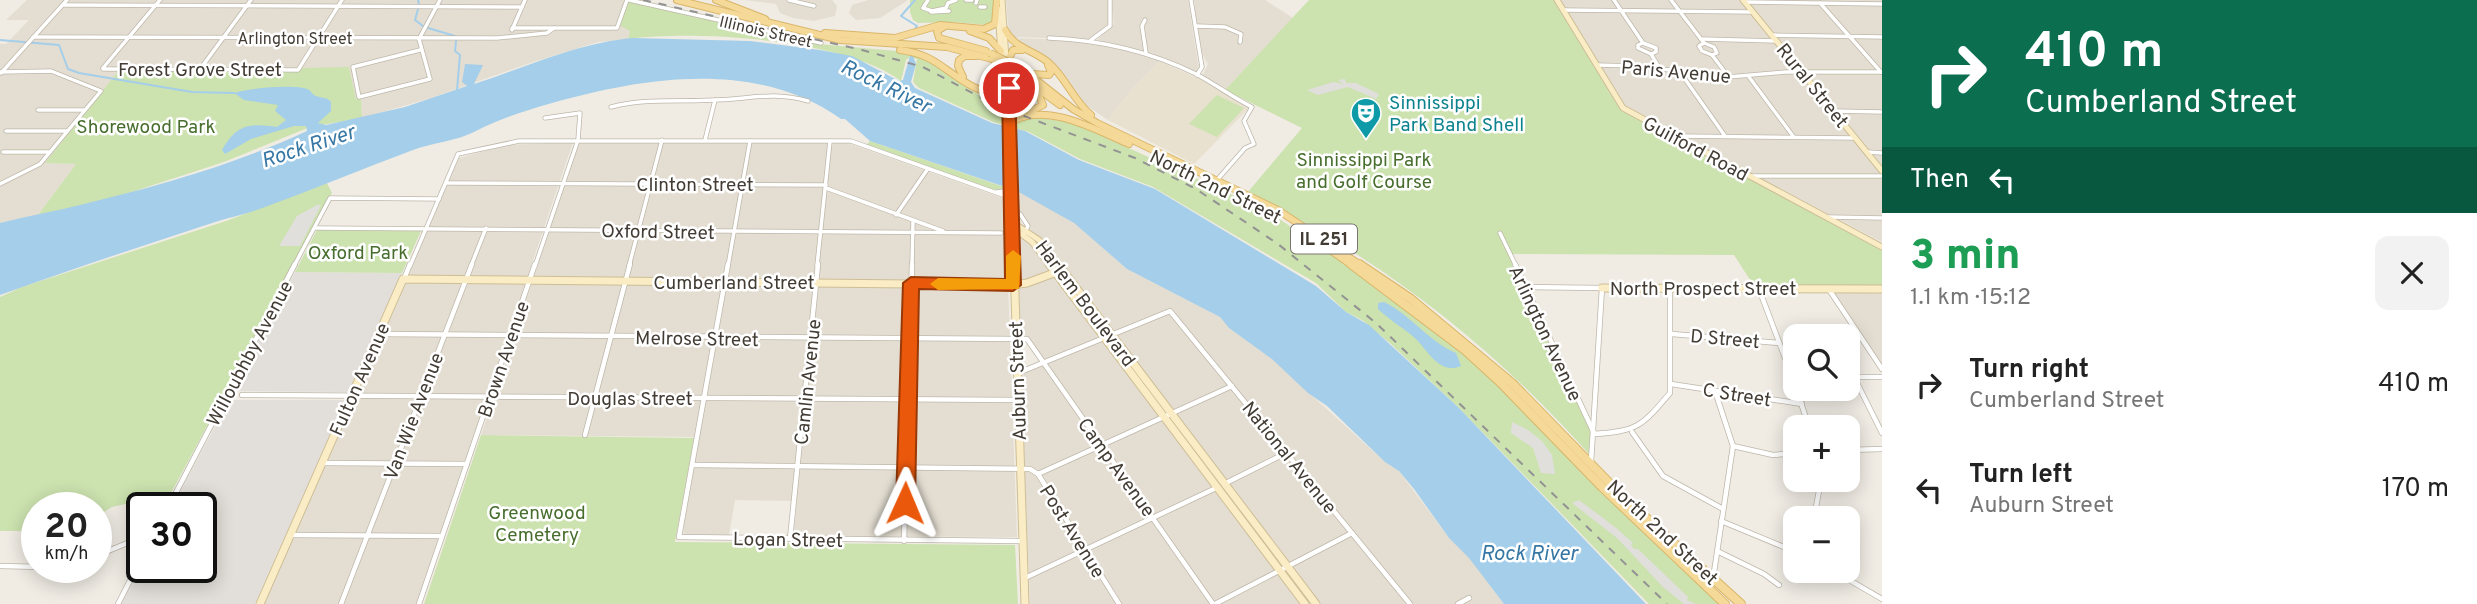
<!DOCTYPE html>
<meta charset="utf-8">
<style>
:root{--surface:#fff;--page:#f2f2f2;--text:#222;--muted:#767676}
body{margin:0;font-family:Overpass,sans-serif;background:var(--page);color:var(--text);height:100vh;display:flex;flex-direction:column;font-size:26px;white-space:nowrap}
*{box-sizing:border-box;margin:0}
p{font-size:23px;color:var(--muted)}
.icon{flex:none;width:38px;height:38px;fill:none;stroke:currentColor;stroke-width:2;stroke-linecap:round;stroke-linejoin:round}
.map{position:relative;flex:1;overflow:hidden}
.drawer{display:flex;flex-direction:column;background:var(--surface);width:595px}
.drawer>*{flex:none}
.top-card{background:#0b6e4f;color:#fff;overflow:hidden}
.controls{position:absolute;left:1783px;top:324px;display:grid;gap:14px}
.controls a{display:grid;place-items:center;width:77px;height:77px;border-radius:14px;background:var(--surface);box-shadow:0 4px 18px #0003;font-size:35px}
.speed{position:absolute;left:21px;top:492px;display:flex;gap:14px;font-size:35px;font-weight:700;text-align:center}
.speed>*{display:grid;place-content:center;width:91px;height:91px;border-radius:50%;background:var(--surface);box-shadow:0 4px 18px #0003;line-height:1}
.speed small{font-size:18px;font-weight:400}
.speed .limit{border:4px solid #111;border-radius:10px;background:#fff;color:#111}
.pin{position:absolute;display:grid;place-items:center;width:60px;height:60px;color:#fff;margin:-30px;border:4px solid #fff;border-radius:50%;box-shadow:0 2px 7px #0007}
.me{position:absolute;width:77px;margin:-38px;rotate:1deg;stroke-linejoin:round;filter:drop-shadow(0 0 5px #0008)}
.turn{display:flex;align-items:center;gap:24px;height:147px;padding:0 28px;font-size:32px}
.turn .icon{width:91px;height:91px;stroke-width:2.5}
.turn b{display:block;font-size:49px;line-height:60px}
.then{display:flex;align-items:center;height:66px;padding:0 28px;background:#0003;gap:14px;font-size:26px}
.round{display:grid;place-items:center;flex:none;width:74px;height:74px;border-radius:14px;background:var(--page)}
.overview{display:flex;align-items:center;justify-content:space-between;height:119px;padding:0 28px}
h1{font-size:42px;font-weight:800;line-height:52px;color:#1e9e55}
ul{padding:0;list-style:none}
li{display:flex;align-items:center;gap:21px;height:105px;padding:0 28px}
li div{flex:1}
li b{display:block;font-size:26px}
li em{font-style:normal}
main{display:flex;flex:1;min-height:0}
.map>svg:first-child{display:block}
.residential{fill:#e4ded2}
.industrial{fill:#e2ded9}
.education{fill:#e8e1cf}
.green{fill:#cce2af}
.parking{fill:#e1dfdc}
.water{fill:#a4cee9}
.lines{fill:none;stroke-linecap:round;stroke-linejoin:round}
.stream{stroke:#a4cee9;stroke-width:2}
.street-far1-casing{stroke:#beb7aa;stroke-width:5}
.street-casing{stroke:#beb7aa;stroke-width:6}
.secondary-far1-casing{stroke:#cdbe96;stroke-width:7}
.secondary-casing{stroke:#cdbe96;stroke-width:9}
.primary-far1-casing{stroke:#d9b669;stroke-width:8}
.primary-casing{stroke:#d9b669;stroke-width:10}
.street-far1{stroke:#fff;stroke-width:3.5}
.street{stroke:#fff;stroke-width:4.5}
.secondary-far1{stroke:#faecc5;stroke-width:5}
.secondary{stroke:#faecc5;stroke-width:7}
.primary-far1{stroke:#f5d998;stroke-width:6}
.primary{stroke:#f5d998;stroke-width:8}
.rail{stroke:#939393;stroke-width:2;stroke-dasharray:8 8;stroke-linecap:butt}
.primary-bridge-casing{stroke:#d9b669;stroke-width:8;stroke-linecap:butt}
.primary-bridge{stroke:#f5d998;stroke-width:6}
.route{fill:#ea580c;stroke:#983908;stroke-width:2}
.slow{fill:#f59e0b}
.labels{text-anchor:middle;stroke-width:5;stroke-linejoin:round;paint-order:stroke}
.far-street-label{font-size:16px;fill:#423c34;stroke:#fff}
.shield{fill:#fff;stroke:#7b7671;stroke-width:2}
.shield-label{font-size:18px;font-weight:bold;fill:#423c34}
.street-label{font-size:19px;fill:#423c34;stroke:#fff}
.culture-label{font-size:19px;fill:#0d838f;stroke:#fff;text-anchor:start}
.park-label{font-size:19px;fill:#476e2d;stroke:#fff}
.water-label{font-size:21px;font-style:italic;fill:#3777a4;stroke:#fff}
</style>
<main>
<div class="map">
<svg width="1882" height="604" viewBox="0 0 1882 604">
<rect width="100%" height="100%" fill="#f0ece4"/>
<g class="residential">
<path d="M27 0H625L629 1 630 31 628 39 598 42 533 62 431 98 362 118 361 99 356 100 349 67 301 70 45 163 76 164 38 215 0 223V44H6L29 20H6Z"/>
<path d="M745 0H832L837 6 835 16 814 21 793 18 780 13 776 4Z"/>
<path d="M868 0H908L880 18 856 20 849 13 852 5Z"/>
<path d="M1006 0H1109V25L1090 40 1020 37 1012 40 1009 35Z"/>
<path d="M1111 0H1188L1199 70 1196 73 1142 51 1097 40 1114 24Z"/>
<path d="M1194 0H1265L1293 18 1225 90 1202 76 1208 64 1199 48Z"/>
<path d="M1560 0H1740L1882 175V242L1624 107Z"/>
<path d="M1745 0H1882V169Z"/>
<path d="M1020 38 1064 40 1127 49 1160 61 1132 89 1108 120 1080 101 1063 76 1014 42Z"/>
<path d="M573 142 417 604H263L459 158 507 145Z"/>
<path d="M579 142 848 143 1005 199 1017 537 797 536 794 533 797 501 735 500 729 535 688 536 684 534 683 528 698 437 481 435Z"/>
<path d="M1017 190 1074 223 1127 269 1220 317 1229 328 1273 360 1385 462 1399 471 1449 538 1469 557 1504 604H1318L1038 236 1029 228 1018 210Z"/>
<path d="M1021 235 1028 239 1049 270 1023 281 1017 278 1016 238Z"/>
<path d="M1051 277H1055L1301 604H1030L1021 378 1023 374 1046 364 1032 342 1019 336 1018 287Z"/>
<path d="M1834 291H1882V364L1834 294Z"/>
</g>
<g class="industrial">
<path d="M295 272 402 273 349 392 232 391Z"/>
<path d="M229 400H345L255 604H121L142 565V567H201V508L172 507Z"/>
</g>
<path class="education" d="M1160 61 1210 84 1249 108 1194 164 1108 120 1132 89Z"/>
<g class="green">
<path d="M910 0H993L994 17 989 25 953 22 918 23 913 20 910 12Z"/>
<path d="M1309 0H1555L1616 103 1624 111 1882 249V286H1754L1734 255 1510 254 1594 434 1589 454C1494 347 1377 255 1247 193L1302 128 1225 90Z"/>
<path d="M629 1 818 44 908 52 944 67 961 84 994 104 1028 116 1067 122 1093 132 1264 209 1338 258 1446 338 1505 391 1609 498 1719 604H1649L1459 408 1391 344 1362 320 1346 312 1316 283 1153 187 1080 159 1029 132 993 122 919 88 913 82 917 59 910 57 906 60 901 81C845 39 697 30 628 39L630 31 619 25Z"/>
<path d="M349 67 356 99H361L362 118 310 127 224 162 104 201 38 215 76 164 45 163 119 70H300L302 68Z"/>
<path d="M1217 95 1244 108 1217 137 1189 124Z"/>
<path d="M870 141 1004 187 1001 190 992 189 866 145Z"/>
<path d="M327 183 332 193 170 495 134 497 130 503 112 507 96 517V508H37V531H0V297L22 287 226 221Z"/>
<path d="M317 230 421 231 402 273 295 272Z"/>
<path d="M481 435 694 438 675 542 1015 545 1018 604H424Z"/>
</g>
<g class="parking">
<path d="M1345 79 1346 83H1356L1379 94 1376 99 1348 87 1318 95 1307 90 1333 82 1343 84 1338 80Z"/>
<path d="M317 205H321L300 246H279L297 216Z"/>
<path d="M1512 422 1528 430 1542 441 1552 455 1555 474 1541 473 1533 448 1511 433Z"/>
<path d="M1579 500 1615 527 1633 543 1631 545 1634 549H1638L1688 597 1687 600 1696 604H1684L1663 587 1617 538 1572 503Z"/>
</g>
<g class="water">
<path d="M633 38 750 41 820 50 852 56 899 81 903 80 910 56H913L916 64 911 82 915 88 992 123 1025 131 1079 160 1155 189 1316 286 1346 312 1369 325 1459 408 1646 604H1504L1469 558 1449 538 1414 489 1399 471 1385 462 1327 406 1308 393 1273 360 1229 328 1220 317 1127 269 1074 223 1017 191 870 141 845 119H841C756 59 645 77 552 103 524 111 499 119 474 132 456 141 432 143 413 150 364 168 315 189 265 207 244 215 221 219 200 227 133 249 66 271 0 295V223C28 216 56 211 84 204 160 186 236 164 307 131L306 126H294L251 139 225 154 222 150C237 124 249 123 277 127L286 120 275 111 278 105 244 100 234 93C248 88 294 84 307 89 312 91 311 94 316 96 323 99 326 96 331 102V111L318 123 326 125 405 107 467 86 462 82 465 64 483 65 474 84C527 67 577 43 633 38Z"/>
<path d="M1384 302C1411 315 1428 341 1456 353L1461 366C1441 375 1429 353 1417 340 1406 329 1390 321 1378 309V303Z"/>
</g>
<g class="lines">
<g class="stream">
<path d="M418 0 419 4"/>
<path d="M915 0 901 16 917 26 915 29"/>
<path d="M418 9 415 20 423 26"/>
<path d="M428 28 455 36"/>
<path d="M0 40 59 45 68 69 79 73 192 92 234 93"/>
<path d="M456 41 455 51 460 55 457 90"/>
</g>
<g class="street-far1-casing">
<g id="street-far1">
<path d="M629 0 821 43"/>
<path d="M789 0 814 6"/>
<path d="M928 0 923 8 932 11 946 8 948 3 956 0"/>
<path d="M966 0H972"/>
<path d="M1191 0 1202 67 1197 75"/>
<path d="M1614 0 1643 43 1656 48V52L1651 54"/>
<path d="M1671 0 1704 43"/>
<path d="M1745 2 1882 4"/>
<path d="M976 3 977 0"/>
<path d="M1820 3 1881 72"/>
<path d="M62 5 522 7"/>
<path d="M980 7H985"/>
<path d="M1563 10 1752 12"/>
<path d="M931 12 949 11"/>
<path d="M1145 20 1142 26 1146 53"/>
<path d="M1196 26 1225 27 1241 34 1240 42"/>
<path d="M512 28H617L627 0"/>
<path d="M512 30 525 0"/>
<path d="M1771 35 1882 37"/>
<path d="M33 37 497 38 547 33 554 28"/>
<path d="M1049 38C1101 40 1149 51 1196 74 1215 84 1232 97 1252 107L1244 121 1254 144 1245 148 1217 180"/>
<path d="M1701 39 1776 41"/>
<path d="M1091 40 1110 26V0"/>
<path d="M1643 43 1638 45V48L1651 54 1660 69"/>
<path d="M1704 43 1714 47 1717 53 1712 55 1702 51 1699 46Z"/>
<path d="M420 50 353 67 359 97 430 79 419 39 440 0"/>
<path d="M1712 55 1728 76"/>
<path d="M1596 65 1636 66 1728 77 1786 72H1882"/>
<path d="M103 68 160 0"/>
<path d="M201 68 251 0"/>
<path d="M103 69 298 70 342 0"/>
<path d="M0 72 51 71 101 91 40 164 0 184"/>
<path d="M1680 72 1725 136"/>
<path d="M1 73 67 0"/>
<path d="M1749 77 1793 136"/>
<path d="M611 107C646 98 680 102 715 100 750 99 773 91 808 101"/>
<path d="M38 110H84"/>
<path d="M1834 111 1882 112"/>
<path d="M6 131H67"/>
<path d="M1678 136 1855 138"/>
<path d="M705 140 715 100"/>
<path d="M3 152H50"/>
<path d="M1868 152 1882 153"/>
<path d="M1750 176H1882"/>
<path d="M446 183 826 185"/>
<path d="M826 188 943 231"/>
<path d="M997 192 1004 191 1010 181"/>
<path d="M1020 214 1028 226 1024 234"/>
<path d="M896 215 927 170"/>
<path d="M1829 217 1882 218"/>
<path d="M315 228 1001 233"/>
<path d="M1500 233 1516 266"/>
<path d="M294 266 330 198 439 199"/>
<path d="M410 266 458 154 519 141H851L1011 198"/>
<path d="M471 266 486 228"/>
<path d="M535 266 578 140 580 113 545 118"/>
<path d="M629 266 662 140"/>
<path d="M728 266 750 141"/>
<path d="M817 266 830 141"/>
<path d="M912 266 913 221"/>
</g>
</g>
<g class="street-casing">
<g id="street">
<path d="M728 264 679 537 1023 541"/>
<path d="M1515 264 1594 433"/>
<path d="M404 279 410 264"/>
<path d="M1524 287 1602 288 1591 462"/>
<path d="M1828 288 1882 369"/>
<path d="M1759 289 1796 387"/>
<path d="M379 334 1027 339 1213 604"/>
<path d="M1672 334 1779 343"/>
<path d="M1018 373 1170 311 1410 604"/>
<path d="M1882 377H1854L1882 433"/>
<path d="M1671 384 1802 404"/>
<path d="M1796 388 1809 427"/>
<path d="M242 395 1018 400"/>
<path d="M1632 432 1663 476 1723 509"/>
<path d="M1594 434C1638 431 1642 426 1670 393V288"/>
<path d="M585 435 630 264"/>
<path d="M1733 446 1773 455 1796 453"/>
<path d="M1848 450 1882 449"/>
<path d="M322 463 467 464"/>
<path d="M692 465 1030 469 1038 474 1119 604"/>
<path d="M1038 474 1232 386"/>
<path d="M1224 484 1286 453"/>
<path d="M168 508 295 264"/>
<path d="M1814 518 1821 480"/>
<path d="M1721 521 1796 552"/>
<path d="M291 535 442 536"/>
<path d="M790 539 818 264"/>
<path d="M904 541 912 264"/>
<path d="M1717 551 1764 574 1779 585"/>
<path d="M96 556 142 537"/>
<path d="M0 566 43 567"/>
<path d="M1832 570 1882 599"/>
<path d="M1025 578 1216 488"/>
<path d="M1713 579 1733 446 1715 391"/>
<path d="M118 604 142 557"/>
<path d="M341 604 472 264"/>
<path d="M419 604 535 264"/>
<path d="M1215 604 1352 533"/>
<path d="M1458 604 1469 598"/>
</g>
</g>
<g class="secondary-far1-casing">
<g id="secondary-far1">
<path d="M1002 0 1008 87 1014 266"/>
<path d="M1557 0 1623 108 1882 247"/>
<path d="M1743 0 1882 171"/>
<path d="M998 9 1001 54"/>
<path d="M1002 72 1004 109 1007 116"/>
<path d="M1012 228 1018 226 1039 240 1059 266"/>
<path d="M1013 228 1032 242 1050 266"/>
</g>
</g>
<g class="secondary-casing">
<g id="secondary">
<path d="M1014 264 1025 604"/>
<path d="M1049 264 1305 604"/>
<path d="M1058 264 1316 604"/>
<path d="M1602 288 1882 289"/>
<path d="M260 604 403 279 1013 285 1027 283 1062 270"/>
</g>
</g>
<g class="primary-far1-casing">
<g id="primary-far1">
<path d="M677 0 840 40 947 47 992 59"/>
<path d="M716 0 765 19"/>
<path d="M945 26 937 31 939 38 986 51"/>
<path d="M1005 30C1015 49 1034 50 1049 63 1066 78 1073 100 1091 115"/>
<path d="M970 31 989 38 1001 51"/>
<path d="M825 33 895 38 940 25 984 29 995 24 997 0"/>
<path d="M900 50C934 54 943 70 970 85 982 92 995 94 1004 105"/>
<path d="M1007 63 1013 50H1022"/>
<path d="M1021 68 1073 109 1097 123 1278 210 1362 266"/>
<path d="M1032 74 1049 75 1051 72 1048 65"/>
<path d="M1021 76 1060 105"/>
<path d="M963 77 958 66 959 60 965 56H976"/>
<path d="M1008 87 1018 104 1031 111 1043 105 1037 91"/>
<path d="M982 88 996 86 1002 71"/>
<path d="M1009 146 1013 121C1048 102 1096 130 1129 144"/>
<path d="M1306 233 1353 266"/>
</g>
</g>
<g class="primary-casing">
<g id="primary">
<path d="M1351 264 1465 350 1500 382 1602 487 1725 604"/>
<path d="M1359 264 1411 299 1512 383 1621 495 1741 604"/>
</g>
</g>
<use href="#street-far1" class="street-far1"/>
<use href="#street" class="street"/>
<use href="#secondary-far1" class="secondary-far1"/>
<use href="#secondary" class="secondary"/>
<use href="#primary-far1" class="primary-far1"/>
<use href="#primary" class="primary"/>
<path class="rail" d="M643 0 862 50 923 67 995 105 1135 158 1196 189 1278 244 1376 323 1667 604"/>
<g class="primary-bridge-casing">
<g id="primary-bridge">
<path d="M990 53 1021 68"/>
<path d="M992 59 1021 76"/>
</g>
</g>
<use href="#primary-bridge" class="primary-bridge"/>
</g>
<path class="route" d="M1009 83 1015 88 1021 285 1013 291 919 289 915 503 912 509 905 511 899 509 896 503 903 283 911 277 1005 279 1002 88Z"/>
<path class="slow" d="M1013 250 1021 256 1019 289 938 290 930 284 938 278 1006 279V256Z"/>
<defs>
<g id="theatre-pin" transform="scale(1.575)"><path d="M0 17L-7.5 6A9.5 9.5 0 1 1 7.5 6Z" fill="#0f9aa8" stroke="#fff"/><path d="M-5-5.5Q0-4 5-5.5V0Q5 5 0 6Q-5 5-5 0ZM-3.3-2.5H-1v1.5H-3.3ZM1-2.5H3.3v1.5H1ZM-2.8 1Q0 5.5 2.8 1Z" fill="#fff"/></g>
</defs>
<g fill-rule="evenodd">
<use href="#theatre-pin" x="1366" y="113"/>
</g>
<g class="labels">
<g class="far-street-label">
<text transform="translate(766 31) rotate(13)" y="6">Illinois Street</text>
<text x="295" y="44">Arlington Street</text>
</g>
<rect class="shield" x="1291" y="224.5" width="66" height="29" rx="5"/>
<g class="shield-label">
<text x="1324" y="245">IL 251</text>
</g>
<g class="street-label">
<text x="200" y="76">Forest Grove Street</text>
<text transform="translate(1676 71) rotate(5)" y="7">Paris Avenue</text>
<text transform="translate(1813 85) rotate(51)" y="7">Rural Street</text>
<text transform="translate(1696 148) rotate(28)" y="7">Guilford Road</text>
<text x="695" y="191">Clinton Street</text>
<text transform="translate(1216 186) rotate(26)" y="7">North 2nd Street</text>
<text transform="translate(658 231) rotate(1)" y="7">Oxford Street</text>
<text x="734" y="289">Cumberland Street</text>
<text x="1703" y="295">North Prospect Street</text>
<text transform="translate(1086 303) rotate(53)" y="7">Harlem Boulevard</text>
<text transform="translate(1546 333) rotate(65)" y="7">Arlington Avenue</text>
<text transform="translate(697 338) rotate(1)" y="7">Melrose Street</text>
<text transform="translate(1725 338) rotate(5)" y="7">D Street</text>
<text transform="translate(249 353) rotate(-62)" y="7">Willoubhby Avenue</text>
<text transform="translate(503 359) rotate(-71)" y="7">Brown Avenue</text>
<text transform="translate(359 379) rotate(-66)" y="7">Fulton Avenue</text>
<text transform="translate(1017 381) rotate(-92)" y="7">Auburn Street</text>
<text transform="translate(807 382) rotate(-84)" y="7">Camlin Avenue</text>
<text transform="translate(1737 394) rotate(9)" y="7">C Street</text>
<text x="630" y="405">Douglas Street</text>
<text transform="translate(413 416) rotate(-69)" y="7">Van Wie Avenue</text>
<text transform="translate(1290 457) rotate(51)" y="7">National Avenue</text>
<text transform="translate(1117 467) rotate(54)" y="7">Camp Avenue</text>
<text transform="translate(1073 531) rotate(58)" y="7">Post Avenue</text>
<text transform="translate(1663 532) rotate(43)" y="7">North 2nd Street</text>
<text transform="translate(788 539) rotate(1)" y="7">Logan Street</text>
</g>
<g class="culture-label">
<text x="1389" y="109">Sinnissippi<tspan x="1389" dy="22">Park Band Shell</tspan></text>
</g>
<g class="park-label">
<text x="146" y="133">Shorewood Park</text>
<text x="1364" y="166">Sinnissippi Park<tspan x="1364" dy="22">and Golf Course</tspan></text>
<text x="358" y="259">Oxford Park</text>
<text x="537" y="519">Greenwood<tspan x="537" dy="22">Cemetery</tspan></text>
</g>
<g class="water-label">
<text transform="translate(886 86) rotate(26)" y="7">Rock River</text>
<text transform="translate(308 146) rotate(-18)" y="7">Rock River</text>
<text x="1529" y="560">Rock River</text>
</g>
</g>
</svg>
<div class="controls">
<a><svg class="icon" aria-label="search" viewBox="0 0 24 24"><circle cx="10" cy="10" r="6"/><path d="M15 15l6 6"/></svg></a>
<a>+</a>
<a>−</a>
</div>
<div class="speed"><div>20<small>km/h</small></div><div class="limit">30</div></div>
<div class="pin" style="left:1009px;top:88px;background:#d93025"><svg class="icon" aria-label="arrive" viewBox="0 0 24 24"><path d="M6 21V4h12l-3 4 3 4H6"/></svg></div>
<svg class="me" style="left:905px;top:503px" viewBox="-20 -20 40 40"><path d="M0-17L14 15 0 8-14 15z" fill="#ea580c" stroke="#fff" stroke-width="4"/></svg>
</div>
<section class="drawer">
<div class="top-card">
<div class="turn"><svg class="icon" aria-label="right" viewBox="0 0 24 24"><path d="M7 20v-9h11M14 6l5 5-5 5"/></svg><div><b>410 m</b>Cumberland Street</div></div>
<div class="then">Then<svg class="icon" aria-label="left" viewBox="0 0 24 24"><path d="M17 20v-9H6M10 6l-5 5 5 5"/></svg></div>
</div>
<div class="overview"><div><h1>3 min</h1><p>1.1 km · 15:12</p></div><a class="round"><svg class="icon" aria-label="close" viewBox="0 0 24 24"><path d="M6 6l12 12M18 6L6 18"/></svg></a></div>
<ul>
<li><svg class="icon" aria-label="right" viewBox="0 0 24 24"><path d="M7 20v-9h11M14 6l5 5-5 5"/></svg><div><b>Turn right</b><p>Cumberland Street</p></div><em>410 m</em></li>
<li><svg class="icon" aria-label="left" viewBox="0 0 24 24"><path d="M17 20v-9H6M10 6l-5 5 5 5"/></svg><div><b>Turn left</b><p>Auburn Street</p></div><em>170 m</em></li>
</ul>
</section>
</main>
